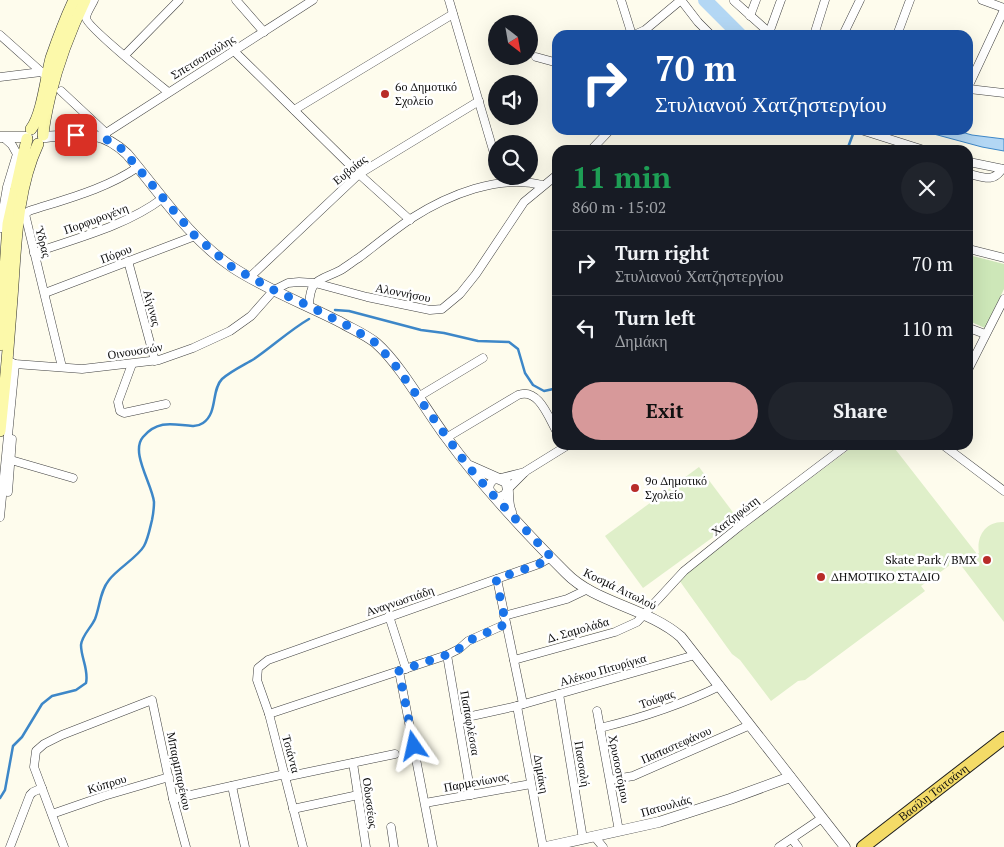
<!DOCTYPE html>
<meta charset="utf-8">
<style>
:root{--surface:#171b24;--page:#20242c;--text:#f1f3f6;--muted:#9ea1a6;--line:#363941;--accent:#d7999a}
body{margin:0;font-family:"PT Serif",serif;background:var(--page);color:var(--text);height:100vh;display:flex;flex-direction:column;font-size:19px;white-space:nowrap}
*{box-sizing:border-box;margin:0}
p{font-size:16px;color:var(--muted)}
.icon{flex:none;width:28px;height:28px;fill:none;stroke:currentColor;stroke-width:2;stroke-linecap:round;stroke-linejoin:round}
.map{position:relative;flex:1;overflow:hidden}
.side{position:absolute;left:552px;top:145px;width:421px;height:305px;display:flex;flex-direction:column;background:var(--surface);border-radius:15px;box-shadow:0 5px 20px #0002}
.side>*{flex:none}
.hud{position:absolute;left:552px;top:30px;width:421px;height:105px;border-radius:15px;box-shadow:0 5px 20px #0002;background:#1a4fa0;color:#fff;overflow:hidden}
.needle{width:32px;rotate:149deg}
.tools{position:absolute;left:488px;top:15px;display:grid;gap:10px}
.tools a{display:grid;place-items:center;width:50px;height:50px;border-radius:50%;background:var(--surface);box-shadow:0 5px 20px #0002;font-size:25px}
.pin{position:absolute;display:grid;place-items:center;width:42px;height:42px;color:#fff;margin:-21px;border-radius:10px;box-shadow:0 2px 8px #0006}
.me{position:absolute;width:55px;margin:-28px;rotate:349deg;stroke-linejoin:round;filter:drop-shadow(0 0 4px #0008)}
.turn{display:flex;align-items:center;gap:18px;height:105px;padding:0 20px;font-size:22px}
.turn .icon{width:65px;height:65px;stroke-width:2.5}
.turn b{display:block;font-size:35px;line-height:42px}
.round{display:grid;place-items:center;flex:none;width:52px;height:52px;border-radius:26px;background:var(--page)}
.headline{display:flex;align-items:center;justify-content:space-between;height:85px;padding:0 20px}
h1{font-size:30px;font-weight:800;line-height:38px;color:#1e9e55}
.cta{display:flex;gap:10px;margin-top:auto;padding:10px 20px}
.cta a{flex:1;height:58px;border-radius:30px;background:var(--accent);color:#111;font-size:20px;font-weight:800;line-height:58px;text-align:center}
.cta a+a{background:var(--page);color:var(--text)}
ul{padding:0;list-style:none}
li{display:flex;align-items:center;gap:15px;height:65px;padding:0 20px;border-top:1px solid var(--line)}
li div{flex:1}
li b{display:block;font-size:19px}
li em{font-style:normal}
.map>svg:first-child{display:block}
.green{fill:#cde7b8}
.pitch{fill:#dfefc9}
.water{fill:#b3d7f4;stroke:#3d87c8}
.lines{fill:none;stroke-linecap:round;stroke-linejoin:round}
.stream{stroke:#3d87c8;stroke-width:2.5}
.river{stroke:#b3d7f4;stroke-width:14}
.minor-casing{stroke:#404040;stroke-width:9}
.tertiary-casing{stroke:#404040;stroke-width:11}
.secondary-casing{stroke:#2f2f2f;stroke-width:12}
.primary-casing{stroke:#1e1e1e;stroke-width:14}
.minor{stroke:#fff;stroke-width:8}
.tertiary{stroke:#fff;stroke-width:10}
.secondary{stroke:#fcf9aa;stroke-width:11}
.primary{stroke:#f4db67;stroke-width:12}
.route{stroke:#1a73e8;stroke-width:9;stroke-dasharray:0 16.2}
.poi-dot{fill:#b82c29;stroke:#fff;stroke-width:2}
.labels{text-anchor:middle;stroke-width:5;stroke-linejoin:round;paint-order:stroke}
.street-label{font-size:12px;fill:#0d0d0d;stroke:#fff}
.poi-label{font-size:12px;fill:#0d0d0d;stroke:#fff;text-anchor:start}
</style>
<div class="map">
<svg width="1004" height="847" viewBox="0 0 1004 847">
<rect width="100%" height="100%" fill="#fefced"/>
<path class="green" d="M969 255 1004 264V289L985 328 969 321Z"/>
<g class="pitch">
<path d="M855 445H892L977 554 979 553C976 536 986 521 1004 522V622L957 560 921 586 925 591 805 680 798 681 771 701 740 660 732 654 724 643 679 580 750 524Z"/>
<path d="M699 467 738 519 643 588 605 536Z"/>
</g>
<path class="water" d="M919 130H954L972 135 1004 139V151L982 147Z"/>
<g class="lines">
<g class="stream">
<path d="M847 150 853 134"/>
<path d="M335 310 349 311 421 330 444 333 478 341 509 342 518 349 525 373 533 385 544 391 558 388"/>
<path d="M0 798 5 790 13 746 22 737 42 704 52 696 76 690 86 683C89 670 81 658 81 645 82 635 91 628 95 619 100 606 100 591 109 580 117 569 138 557 144 546 148 539 150 528 152 520 153 515 154 507 154 502 152 484 130 452 143 437 164 412 189 433 203 423 218 413 211 390 222 379 231 371 244 365 254 359 273 346 290 330 309 319"/>
</g>
<path class="river" d="M705 0 740 35"/>
<g class="minor-casing">
<g id="minor">
<path d="M94 0C92 5 86 13 86 18 87 27 157 83 168 92"/>
<path d="M236 0 264 32"/>
<path d="M449 0 496 160"/>
<path d="M621 0 632 35"/>
<path d="M681 0 698 22 711 35"/>
<path d="M982 0 1004 8"/>
<path d="M734 1 772 35"/>
<path d="M750 16 756 0"/>
<path d="M769 33 781 0"/>
<path d="M0 35 47 77"/>
<path d="M634 35 645 30 681 0"/>
<path d="M814 35 825 0"/>
<path d="M843 35 860 0"/>
<path d="M897 35 910 0"/>
<path d="M234 51 359 174 410 220"/>
<path d="M125 55 179 0"/>
<path d="M536 57 558 63"/>
<path d="M0 77 41 72"/>
<path d="M969 85 1004 10"/>
<path d="M969 89 1004 93"/>
<path d="M61 91 106 133V137"/>
<path d="M294 110 453 14"/>
<path d="M861 130 924 150"/>
<path d="M106 133 313 0"/>
<path d="M591 150 610 130"/>
<path d="M969 162 1004 169"/>
<path d="M969 174C983 177 993 183 1002 169"/>
<path d="M0 228 7 187 17 154 12 145 3 137"/>
<path d="M969 249 1004 258"/>
<path d="M34 253C77 238 126 226 163 198"/>
<path d="M128 261 155 361"/>
<path d="M250 277 359 174 479 101"/>
<path d="M45 293 195 236"/>
<path d="M309 306C310 277 320 281 341 270 347 266 354 261 360 257 377 244 394 230 412 218 448 195 499 174 542 185"/>
<path d="M969 328 985 334"/>
<path d="M8 361 15 364 82 369 159 360 193 348 230 331 251 316 274 290 288 283 299 282 315 283 367 297 430 310 442 309 460 294 476 274 524 202 558 174"/>
<path d="M132 364 118 402 120 411 124 413 166 404"/>
<path d="M62 367 25 214 29 211C66 199 106 189 138 167"/>
<path d="M969 368 1004 299"/>
<path d="M418 397 483 358"/>
<path d="M446 438 518 395C539 387 549 419 558 434"/>
<path d="M943 445 1004 491"/>
<path d="M11 460 73 478"/>
<path d="M489 490 490 484 493 480 525 472"/>
<path d="M8 492 12 439"/>
<path d="M493 495 499 497 504 495 509 488 526 471 568 445"/>
<path d="M0 517 15 364"/>
<path d="M497 579 523 704"/>
<path d="M389 616 406 669"/>
<path d="M504 616 567 599 588 589"/>
<path d="M447 655 471 795"/>
<path d="M514 660 615 632 637 622 684 571 740 526 847 445"/>
<path d="M399 671 433 847"/>
<path d="M559 694 583 839"/>
<path d="M517 706 543 847"/>
<path d="M597 711 619 831"/>
<path d="M269 714 447 655 459 649 468 641 506 624"/>
<path d="M458 719 517 706 695 655"/>
<path d="M600 728C641 718 681 705 720 686"/>
<path d="M353 763 366 847"/>
<path d="M285 777 395 754"/>
<path d="M610 780 633 776 750 725"/>
<path d="M232 786 245 847"/>
<path d="M173 799 285 774"/>
<path d="M425 803 531 784"/>
<path d="M293 809 358 795"/>
<path d="M52 814 104 796 169 777"/>
<path d="M391 827 394 847"/>
<path d="M594 836 603 847"/>
<path d="M792 839 798 847"/>
<path d="M10 847 30 795 33 792 42 788"/>
<path d="M64 847 34 767 36 751 44 744 62 735 152 700 173 799 186 847"/>
<path d="M303 847 269 714 257 680 258 668 268 660 539 564 551 557"/>
<path d="M779 847 822 818"/>
</g>
</g>
<g class="tertiary-casing">
<g id="tertiary">
<path d="M0 137H27"/>
<path d="M43 137C78 135 99 127 127 154 160 193 189 238 232 267 265 289 305 304 340 322 352 329 365 334 376 343 401 365 425 409 446 437 481 485 524 531 566 573 595 603 648 608 681 637L845 847"/>
<path d="M470 466 506 482C510 491 506 501 511 512"/>
<path d="M546 847 659 822 730 799 790 777"/>
</g>
</g>
<g class="secondary-casing">
<g id="secondary">
<path d="M31 129C42 115 46 77 51 58 58 38 65 19 74 0"/>
<path d="M43 135C44 122 47 109 50 96 58 63 70 31 85 0"/>
<path d="M0 345 8 224 27 139"/>
<path d="M0 431C5 387 9 343 12 298 16 247 16 191 38 144"/>
</g>
</g>
<g class="primary-casing">
<g id="primary">
<path id="s1" d="M863 847 1004 738"/>
</g>
</g>
<use href="#minor" class="minor"/>
<use href="#tertiary" class="tertiary"/>
<use href="#secondary" class="secondary"/>
<use href="#primary" class="primary"/>
</g>
<g class="lines">
<path class="route" d="M76 135 101 136 122 149 195 236 232 267 274 290 309 306 350 327 376 343 395 365 467 465 493 495 551 557 539 564 496 579 506 624 468 641 455 652 399 671 414 746"/>
</g>
<g class="poi-dot">
<circle cx="385" cy="94" r="5"/>
<circle cx="635" cy="488" r="5"/>
<circle cx="987" cy="560" r="5"/>
<circle cx="821" cy="577" r="5"/>
</g>
<g class="labels">
<g class="street-label">
<text transform="translate(203 57) rotate(-32)" y="4">Σπετσοπούλης</text>
<text transform="translate(350 170) rotate(-39)" y="4">Ευβοίας</text>
<text transform="translate(96 219) rotate(-20)" y="4">Πορφυρογένη</text>
<text transform="translate(43 242) rotate(75)" y="4">Ύδρας</text>
<text transform="translate(116 254) rotate(-21)" y="4">Πόρου</text>
<text transform="translate(403 293) rotate(11)" y="4">Αλοννήσου</text>
<text transform="translate(152 308) rotate(75)" y="4">Αίγινας</text>
<text transform="translate(135 351) rotate(-9)" y="4">Οινουσσών</text>
<text transform="translate(735 516) rotate(-38)" y="4">Χατζηφώτη</text>
<text transform="translate(620 589) rotate(26)" y="4">Κοσμά Αιτωλού</text>
<text transform="translate(400 601) rotate(-19)" y="4">Αναγνωστιάδη</text>
<text transform="translate(578 630) rotate(-16)" y="4">Δ. Σαμολάδα</text>
<text transform="translate(603 670) rotate(-16)" y="4">Αλέκου Πιτυρίγκα</text>
<text transform="translate(657 699) rotate(-19)" y="4">Τούφας</text>
<text transform="translate(470 723) rotate(80)" y="4">Παπαφλέσσα</text>
<text transform="translate(676 745) rotate(-24)" y="4">Παπαστεφάνου</text>
<text transform="translate(291 754) rotate(75)" y="4">Τσιάντα</text>
<text transform="translate(582 764) rotate(81)" y="4">Πασσαλή</text>
<text transform="translate(619 769) rotate(79)" y="4">Χρυσοστόμου</text>
<text transform="translate(179 771) rotate(78)" y="4">Μπαρμπαρέκου</text>
<text transform="translate(541 774) rotate(80)" y="4">Δημάκη</text>
<text transform="translate(476 782) rotate(-10)" y="4">Παρμενίωνος</text>
<text transform="translate(107 784) rotate(-17)" y="4">Κύπρου</text>
<text dy="4" stroke="none"><textPath href="#s1" startOffset="89">Βασίλη Τσιτσάνη</textPath></text>
<text transform="translate(370 803) rotate(82)" y="4">Οδυσσέως</text>
<text transform="translate(666 806) rotate(-16)" y="4">Πατουλιάς</text>
</g>
<g class="poi-label">
<text x="395" y="91">6ο Δημοτικό<tspan x="395" dy="14">Σχολείο</tspan></text>
<text x="645" y="485">9ο Δημοτικό<tspan x="645" dy="14">Σχολείο</tspan></text>
<text x="977" y="564" text-anchor="end">Skate Park / BMX</text>
<text x="831" y="581">ΔΗΜΟΤΙΚΟ ΣΤΑΔΙΟ</text>
</g>
</g>
</svg>
<div class="tools">
<a><svg class="needle" viewBox="-14 -14 28 28"><path d="M0-13l5 13h-10z" fill="#e53935"/><path d="M0 13l5-13h-10z" fill="#9ea1a6"/></svg></a>
<a><svg class="icon" aria-label="sound" viewBox="0 0 24 24"><path d="M4 9h4l5-4v14l-5-4H4zM17 9q2 3 0 6"/></svg></a>
<a><svg class="icon" aria-label="search" viewBox="0 0 24 24"><circle cx="10" cy="10" r="6"/><path d="M15 15l6 6"/></svg></a>
</div>
<div class="pin" style="left:76px;top:135px;background:#d93025"><svg class="icon" aria-label="arrive" viewBox="0 0 24 24"><path d="M6 21V4h12l-3 4 3 4H6"/></svg></div>
<svg class="me" style="left:414px;top:746px" viewBox="-20 -20 40 40"><path d="M0-17L14 15 0 8-14 15z" fill="#1a73e8" stroke="#fff" stroke-width="4"/></svg>
<div class="hud">
<div class="turn"><svg class="icon" aria-label="right" viewBox="0 0 24 24"><path d="M7 20v-9h11M14 6l5 5-5 5"/></svg><div><b>70 m</b>Στυλιανού Χατζηστεργίου</div></div>
</div>
<section class="side">
<div class="headline"><div><h1>11 min</h1><p>860 m · 15:02</p></div><a class="round"><svg class="icon" aria-label="close" viewBox="0 0 24 24"><path d="M6 6l12 12M18 6L6 18"/></svg></a></div>
<ul>
<li><svg class="icon" aria-label="right" viewBox="0 0 24 24"><path d="M7 20v-9h11M14 6l5 5-5 5"/></svg><div><b>Turn right</b><p>Στυλιανού Χατζηστεργίου</p></div><em>70 m</em></li>
<li><svg class="icon" aria-label="left" viewBox="0 0 24 24"><path d="M17 20v-9H6M10 6l-5 5 5 5"/></svg><div><b>Turn left</b><p>Δημάκη</p></div><em>110 m</em></li>
</ul>
<div class="cta"><a>Exit</a><a>Share</a></div>
</section>
</div>
